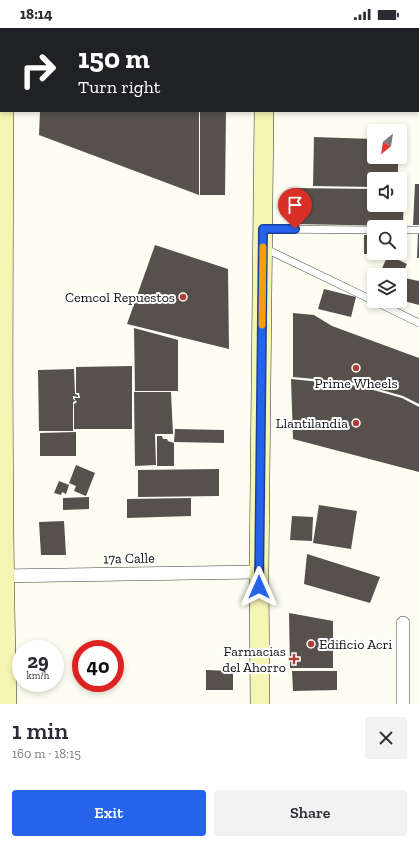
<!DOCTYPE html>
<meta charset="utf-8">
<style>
:root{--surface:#fff;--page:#f2f2f3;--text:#2b2b33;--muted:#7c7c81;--accent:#2563eb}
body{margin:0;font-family:"Zilla Slab",serif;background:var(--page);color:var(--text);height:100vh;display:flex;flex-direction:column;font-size:15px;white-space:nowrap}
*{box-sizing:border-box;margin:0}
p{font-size:13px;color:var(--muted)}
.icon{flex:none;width:22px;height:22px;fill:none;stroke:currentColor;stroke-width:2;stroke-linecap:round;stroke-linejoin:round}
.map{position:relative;height:676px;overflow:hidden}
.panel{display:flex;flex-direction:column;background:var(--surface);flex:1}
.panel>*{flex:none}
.hud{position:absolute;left:0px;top:0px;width:419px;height:84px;box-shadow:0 2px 6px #0003;background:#202124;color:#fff;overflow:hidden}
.needle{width:26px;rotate:210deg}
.tools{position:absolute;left:367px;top:96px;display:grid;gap:8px}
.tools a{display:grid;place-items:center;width:40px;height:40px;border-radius:4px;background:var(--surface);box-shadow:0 2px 6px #0003;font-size:20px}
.speed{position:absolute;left:12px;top:612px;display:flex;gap:8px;font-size:20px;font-weight:700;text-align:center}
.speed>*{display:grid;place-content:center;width:52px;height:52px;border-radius:50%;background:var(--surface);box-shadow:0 2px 6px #0003;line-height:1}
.speed small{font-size:10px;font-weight:400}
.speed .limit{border:6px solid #d22;background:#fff;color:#111}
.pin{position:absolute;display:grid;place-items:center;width:34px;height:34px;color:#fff;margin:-41px -17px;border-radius:50% 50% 50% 0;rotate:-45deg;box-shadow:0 0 4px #0007}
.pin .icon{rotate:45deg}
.me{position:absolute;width:44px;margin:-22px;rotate:0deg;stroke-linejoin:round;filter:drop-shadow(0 0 3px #0008)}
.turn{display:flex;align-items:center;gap:14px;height:84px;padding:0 12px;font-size:18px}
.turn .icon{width:52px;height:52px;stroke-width:2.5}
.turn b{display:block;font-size:28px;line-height:34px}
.round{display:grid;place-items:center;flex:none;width:42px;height:42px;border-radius:4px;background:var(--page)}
.summary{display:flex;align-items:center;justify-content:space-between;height:68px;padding:0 12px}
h1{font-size:24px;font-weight:600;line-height:30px}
.action{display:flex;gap:8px;margin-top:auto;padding:8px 12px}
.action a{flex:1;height:46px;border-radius:4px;background:var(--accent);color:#fff;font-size:16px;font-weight:600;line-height:46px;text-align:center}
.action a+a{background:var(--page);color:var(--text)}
.status{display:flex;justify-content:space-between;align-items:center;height:28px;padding:0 20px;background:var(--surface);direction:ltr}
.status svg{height:11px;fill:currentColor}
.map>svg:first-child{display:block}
.building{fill:#56514c}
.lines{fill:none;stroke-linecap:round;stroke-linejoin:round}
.lane-casing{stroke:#414141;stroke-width:8}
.street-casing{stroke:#414141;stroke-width:14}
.secondary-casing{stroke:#303030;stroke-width:20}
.lane{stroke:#fff;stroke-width:7}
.street{stroke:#fff;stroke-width:13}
.secondary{stroke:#f5f6b3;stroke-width:19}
.route-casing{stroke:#184099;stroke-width:10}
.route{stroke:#2563eb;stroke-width:7}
.slow{stroke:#f59e0b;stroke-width:7}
.poi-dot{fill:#b03f35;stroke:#fff;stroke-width:1.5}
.labels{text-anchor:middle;stroke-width:4;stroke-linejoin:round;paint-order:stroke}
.poi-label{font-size:14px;fill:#0e0e0e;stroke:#fff;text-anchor:end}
.street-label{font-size:14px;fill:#0e0e0e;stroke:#fff}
</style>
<div class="status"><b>18:14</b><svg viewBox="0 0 49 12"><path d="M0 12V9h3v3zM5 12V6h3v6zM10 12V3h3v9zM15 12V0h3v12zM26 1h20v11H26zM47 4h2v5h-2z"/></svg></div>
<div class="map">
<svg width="419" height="676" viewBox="0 0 419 676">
<rect width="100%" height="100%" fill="#fdfdf1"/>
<g class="building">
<path d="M40 83H199V167L39 107Z"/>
<path d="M200 83H226L225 167H200Z"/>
<path d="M314 109 374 111V129H398V151H374V159L313 158Z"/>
<path d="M415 156H419V197H413Z"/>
<path d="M293 160 374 161V177H400V161H404L403 198 293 196Z"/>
<path d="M418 205H419V230H417Z"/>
<rect x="364" y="207" width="10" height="19"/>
<path d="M155 217 228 241 229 321 127 296Z"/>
<path d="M388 227 407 236 400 252V247H379Z"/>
<path d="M404 250 419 253V277L400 272Z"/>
<path d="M324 261 356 269 351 289 318 281Z"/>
<path d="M293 285 314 287 332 298 419 330V376L403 368 357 355 293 349Z"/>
<path d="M134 300 178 312V363H135Z"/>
<path d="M132 338V401H74V376L77 374 74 370H80L79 365H76V339Z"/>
<path d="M74 341 75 366 78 367V369L73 368V371L76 373 73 374V403H39L38 342Z"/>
<path d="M291 351 359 358 402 370 419 379V444L293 411Z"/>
<path d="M134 364H171L173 406H155L156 437 135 438Z"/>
<path d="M175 401 224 402V415L174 414Z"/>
<path d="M76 404V428H40V405Z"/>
<path d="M157 408H162L163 411H167L168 413 174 415V438H157Z"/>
<path d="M76 437 95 445 86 468 74 463 76 458 69 455Z"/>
<path d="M219 441V468L138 469V442Z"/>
<path d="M59 453 69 457 66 466 62 464 61 467 54 465Z"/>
<path d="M89 469V481L63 482V470Z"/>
<path d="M191 470V488L127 490V471Z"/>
<path d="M319 477 357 483 351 521 313 515Z"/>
<path d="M292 488 313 489 312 513 290 512Z"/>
<path d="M64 493 66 527H41L39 494Z"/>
<path d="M307 526 380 549 370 575 304 556Z"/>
<path d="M289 585 333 593V640H290Z"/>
<path d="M206 642 233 643V662H206Z"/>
<path d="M292 643H337V662L293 663Z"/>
</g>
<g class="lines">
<g class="lane-casing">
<g id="lane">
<path d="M411 0V1"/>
<path d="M264 201 374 202"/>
<path d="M400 202H419"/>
<path d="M264 220 374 273"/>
<path d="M374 273 419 295"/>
</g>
</g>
<g class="street-casing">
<g id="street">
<path d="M0 58H1"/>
<path d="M0 548 259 544"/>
<path d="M403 676V595"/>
</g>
</g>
<g class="secondary-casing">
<g id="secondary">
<path d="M4 0V1"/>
<path d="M265 1V0"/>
<path d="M4 83C3 281 2 478 7 676"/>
<path d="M260 676 259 544 264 83"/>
</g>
</g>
<use href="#lane" class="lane"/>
<use href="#street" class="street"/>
<use href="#secondary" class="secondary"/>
</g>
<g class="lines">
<g class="route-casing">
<path id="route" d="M259 559 263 201H295"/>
</g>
<use href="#route" class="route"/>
<path class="slow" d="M262 297 263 219"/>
</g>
<g class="poi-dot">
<circle cx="183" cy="269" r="4"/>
<circle cx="356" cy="340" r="4"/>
<circle cx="356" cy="395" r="4"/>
<circle cx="311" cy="616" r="4"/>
<path d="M292 625h4v4h4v4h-4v4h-4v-4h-4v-4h4z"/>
</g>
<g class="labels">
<g class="poi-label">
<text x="175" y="274">Cemcol Repuestos</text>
<text x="356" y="360" text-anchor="middle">Prime Wheels</text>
<text x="348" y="400">Llantilandia</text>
<text x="319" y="621" text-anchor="start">Edificio Acri</text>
<text x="286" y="628">Farmacias<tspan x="286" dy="16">del Ahorro</tspan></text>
</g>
<g class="street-label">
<text transform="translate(129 530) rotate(-1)" y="5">17a Calle</text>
</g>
</g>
</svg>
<div class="tools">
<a><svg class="needle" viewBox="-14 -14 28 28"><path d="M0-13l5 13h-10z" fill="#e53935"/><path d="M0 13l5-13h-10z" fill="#7c7c81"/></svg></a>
<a><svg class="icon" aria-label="sound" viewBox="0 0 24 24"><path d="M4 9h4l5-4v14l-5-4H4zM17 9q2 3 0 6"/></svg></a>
<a><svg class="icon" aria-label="search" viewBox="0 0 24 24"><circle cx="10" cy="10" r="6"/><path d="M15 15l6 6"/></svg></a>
<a><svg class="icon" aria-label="layers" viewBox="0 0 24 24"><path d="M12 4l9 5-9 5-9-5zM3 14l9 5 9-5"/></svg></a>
</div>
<div class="speed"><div>29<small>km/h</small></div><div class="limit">40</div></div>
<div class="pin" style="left:295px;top:201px;background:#d93025"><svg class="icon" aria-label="arrive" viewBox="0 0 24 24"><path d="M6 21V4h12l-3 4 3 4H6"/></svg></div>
<svg class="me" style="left:259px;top:559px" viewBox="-20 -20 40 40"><path d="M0-17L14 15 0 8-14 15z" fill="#2563eb" stroke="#fff" stroke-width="4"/></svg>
<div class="hud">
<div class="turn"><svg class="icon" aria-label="right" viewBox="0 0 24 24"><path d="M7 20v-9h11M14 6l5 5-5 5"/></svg><div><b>150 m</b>Turn right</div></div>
</div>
</div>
<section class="panel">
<div class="summary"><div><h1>1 min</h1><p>160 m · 18:15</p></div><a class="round"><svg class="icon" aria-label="close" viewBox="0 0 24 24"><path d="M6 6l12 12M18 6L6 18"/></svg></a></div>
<div class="action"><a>Exit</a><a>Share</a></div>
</section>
